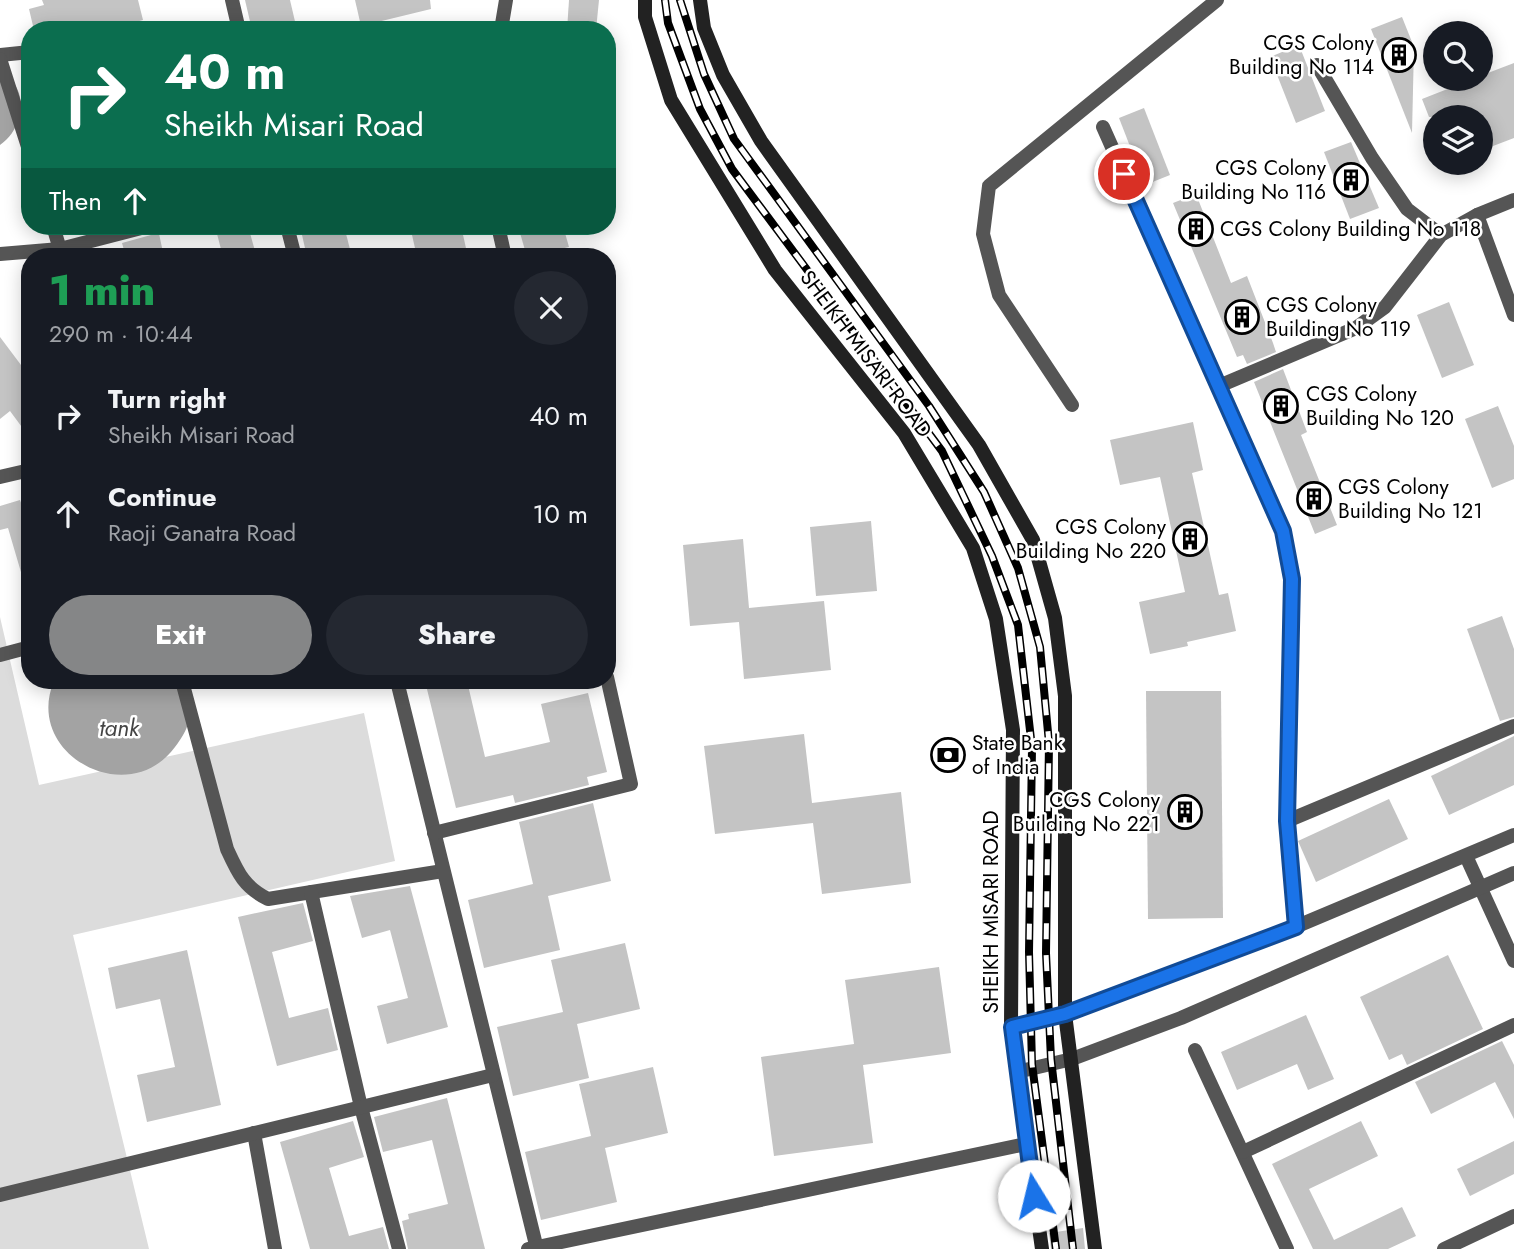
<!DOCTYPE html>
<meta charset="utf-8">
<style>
:root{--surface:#171b24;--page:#242831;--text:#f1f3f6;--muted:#9ea1a6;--accent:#858687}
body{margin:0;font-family:Jost,sans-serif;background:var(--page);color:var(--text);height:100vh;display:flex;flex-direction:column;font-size:26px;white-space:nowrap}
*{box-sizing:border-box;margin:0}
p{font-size:23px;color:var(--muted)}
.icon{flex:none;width:38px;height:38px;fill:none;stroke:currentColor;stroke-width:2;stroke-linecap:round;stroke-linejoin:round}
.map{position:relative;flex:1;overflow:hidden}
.drawer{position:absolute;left:21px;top:248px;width:595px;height:441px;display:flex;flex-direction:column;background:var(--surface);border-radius:28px;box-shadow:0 4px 18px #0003}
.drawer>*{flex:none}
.banner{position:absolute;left:21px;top:21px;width:595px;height:214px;border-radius:28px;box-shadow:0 4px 18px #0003;background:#0b6e4f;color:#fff;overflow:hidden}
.tools{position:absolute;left:1423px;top:21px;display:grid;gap:14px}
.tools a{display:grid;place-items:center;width:70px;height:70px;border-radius:50%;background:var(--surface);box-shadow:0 4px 18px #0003;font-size:35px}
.pin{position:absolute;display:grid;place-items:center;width:60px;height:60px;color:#fff;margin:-30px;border:4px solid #fff;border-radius:50%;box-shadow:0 2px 7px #0007}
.me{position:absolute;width:77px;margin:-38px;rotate:351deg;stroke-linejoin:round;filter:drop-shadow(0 0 5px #0008)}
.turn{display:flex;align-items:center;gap:24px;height:147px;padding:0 28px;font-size:32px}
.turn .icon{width:91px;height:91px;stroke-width:2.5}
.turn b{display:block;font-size:49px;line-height:60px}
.then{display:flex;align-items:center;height:66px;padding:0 28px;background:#0003;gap:14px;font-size:26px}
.round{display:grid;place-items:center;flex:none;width:74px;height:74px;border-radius:37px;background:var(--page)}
.head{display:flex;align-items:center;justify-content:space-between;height:119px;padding:0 28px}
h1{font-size:42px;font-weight:800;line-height:52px;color:#1e9e55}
.cta{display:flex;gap:14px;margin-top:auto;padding:14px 28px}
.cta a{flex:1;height:80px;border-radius:42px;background:var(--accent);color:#fff;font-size:28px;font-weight:800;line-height:80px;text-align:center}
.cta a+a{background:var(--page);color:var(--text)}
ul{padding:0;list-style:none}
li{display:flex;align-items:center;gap:21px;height:98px;padding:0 28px}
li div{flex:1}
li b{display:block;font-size:26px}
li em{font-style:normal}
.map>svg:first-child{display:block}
.green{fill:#dcdcdc}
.water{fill:#a3a3a3}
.building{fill:#c4c4c4}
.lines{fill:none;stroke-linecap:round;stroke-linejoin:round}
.service{stroke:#555;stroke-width:14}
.minor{stroke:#555;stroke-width:14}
.tertiary{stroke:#555;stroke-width:14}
.secondary{stroke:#222;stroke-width:14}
.rail-casing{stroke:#000;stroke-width:8}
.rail{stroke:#fff;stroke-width:5;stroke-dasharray:16;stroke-linecap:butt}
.route-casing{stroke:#114b97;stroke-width:18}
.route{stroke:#1a73e8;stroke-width:12}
.labels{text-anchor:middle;stroke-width:5;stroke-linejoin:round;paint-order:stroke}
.poi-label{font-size:21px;fill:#000;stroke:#fff;text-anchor:start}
.street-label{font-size:21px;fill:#000;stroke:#fff}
.water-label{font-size:23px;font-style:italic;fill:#444;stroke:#fff}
</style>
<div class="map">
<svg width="1514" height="1249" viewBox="0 0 1514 1249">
<rect width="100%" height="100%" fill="#fff"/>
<path class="green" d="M0 617 39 785 364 713 395 861 73 935 149 1249H0Z"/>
<g class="water">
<path d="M0 69C5 74 12 79 15 85 28 105 18 133 0 145Z"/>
<path d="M54 681H185C187 691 190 702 190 713 190 725 182 738 175 747 128 811 23 754 54 681Z"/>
</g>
<g class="building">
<path d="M42 0H138L143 20 106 30H34L29 9 44 5Z"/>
<path d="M245 0H290L297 30H252Z"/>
<path d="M355 0H430L431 9 361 26Z"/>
<path d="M569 0H599L596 30H567Z"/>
<path d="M1402 17 1414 47 1412 133 1371 29Z"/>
<path d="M1299 45 1325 111 1296 123 1270 57Z"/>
<path d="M1514 63V138L1480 151V117H1429L1422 99 1473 79H1480V76Z"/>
<path d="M1144 108 1170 175 1145 185 1119 118Z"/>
<path d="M1351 142 1379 208 1350 219 1324 152Z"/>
<path d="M1196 194 1231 283 1247 276 1273 343 1276 352 1247 364 1243 355 1237 357 1173 203Z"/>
<path d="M215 226H248L255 251 223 257Z"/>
<path d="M300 226H344L352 257H307Z"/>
<path d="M410 226H461L468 257H417Z"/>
<path d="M518 226H563L569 247 527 257Z"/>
<path d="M158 229 164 257H126L122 243 151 235Z"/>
<path d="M1449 302 1474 365 1442 378 1417 315Z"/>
<path d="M0 337 30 377V438L10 411 0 419Z"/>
<path d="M1283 369 1307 432 1301 435 1337 525 1315 534 1254 382Z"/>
<path d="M1498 406 1514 446V479L1492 488 1465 419Z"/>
<path d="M1193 422 1203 470 1192 473 1219 595 1228 593 1236 631 1187 642 1188 646 1150 654 1139 602 1185 592 1160 477 1120 485 1110 440Z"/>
<path d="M20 500 23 508 30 506V578L23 579 8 528 0 530V506Z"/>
<path d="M871 521 877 591 816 596 810 527Z"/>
<path d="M743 539 749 608 824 601 831 670 744 679 739 622 690 626 683 545Z"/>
<path d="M1502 616 1514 649V717L1500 721 1467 629Z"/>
<path d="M425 681H467L485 757 550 742 541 704 588 693 607 772 587 777 589 785 515 803 513 795 456 808Z"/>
<path d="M1146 691H1221L1223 918 1148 919Z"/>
<path d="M804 734 812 803 901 792 911 883 822 894 813 823 715 834 704 746Z"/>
<path d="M1514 736V785L1449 815 1431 776Z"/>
<path d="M1389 799 1408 839 1316 882 1298 841Z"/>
<path d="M593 803 611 881 548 896 560 950 484 968 468 900 533 884 519 822Z"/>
<path d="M410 886 448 1027 387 1044 377 1006 408 998 390 930 362 938 350 896Z"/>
<path d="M303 903 313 941 272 952 289 1018 328 1008 338 1050 277 1066 238 917Z"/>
<path d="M625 943 640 1009 577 1024 589 1078 513 1096 497 1027 563 1012 551 960Z"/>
<path d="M187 950 221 1105 147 1122 137 1075 175 1067 160 999 116 1009 108 968Z"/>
<path d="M1448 955 1483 1029 1407 1065 1402 1054 1389 1060 1360 997Z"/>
<path d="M939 967 951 1053 863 1065 873 1143 774 1156 761 1057 854 1044 845 980Z"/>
<path d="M1306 1015 1334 1079 1308 1090 1297 1064 1237 1090 1221 1052Z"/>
<path d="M1502 1041 1514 1065V1119L1495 1082 1431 1114 1415 1082Z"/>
<path d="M653 1067 668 1133 605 1148 617 1202 541 1220 525 1152 591 1136 579 1084Z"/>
<path d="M447 1098 485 1249H408L402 1221 409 1219 408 1214 448 1204 432 1140 383 1152 374 1117Z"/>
<path d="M353 1121 364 1157 329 1168 349 1236 383 1227 389 1249H310L280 1142Z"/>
<path d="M1361 1121 1378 1156 1309 1189 1334 1240 1402 1207 1416 1236 1388 1249H1313L1272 1164Z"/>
<path d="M1514 1141V1174L1470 1196 1457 1169Z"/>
<path d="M1083 1228 1085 1249H1051L1049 1233Z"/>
</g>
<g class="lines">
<g class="service">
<path d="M1317 65 1372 158 1407 209 1441 235"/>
<path d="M1103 127 1283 531 1291 579 1287 821 1514 726"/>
<path d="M1477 215 1514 315"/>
<path d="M1219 386 1356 328 1385 307 1441 235 1477 215 1514 200"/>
<path d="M1287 821 1295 927"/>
</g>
<g class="minor">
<path d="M232 0 239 30"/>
<path d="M501 30 506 0"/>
<path d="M0 55 30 52"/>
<path d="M0 59 30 153"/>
<path d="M53 226 62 256"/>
<path d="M287 226 295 257"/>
<path d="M498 226 505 257"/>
<path d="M0 254 60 249 149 226"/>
<path d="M1072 405 999 295 983 234 989 186 1217 0"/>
<path d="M0 477 30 470"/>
<path d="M0 655 30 647"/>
<path d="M182 681 227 849C238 873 244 887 268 899L443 871"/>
<path d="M397 681 537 1249"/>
<path d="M434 833 631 784 607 677"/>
<path d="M1466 856 1514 961"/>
<path d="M311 892 361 1107 399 1249"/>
<path d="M1195 1050 1287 1249"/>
<path d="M254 1133 275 1249"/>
<path d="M1243 1152 1514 1025"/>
<path d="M0 1195 493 1075"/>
<path d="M528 1249 1026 1144"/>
<path d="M1444 1249 1514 1216"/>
</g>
<g class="tertiary">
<path d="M1011 1027 1065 1014 1295 927 1514 835"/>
<path d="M1017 1072 1072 1059 1181 1018 1514 873"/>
</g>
<g class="secondary">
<path d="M645 0V17L671 100 775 270 904 433 973 548 996 619 1013 730 1011 1027 1042 1249"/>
<path d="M700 0 704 28 723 75 761 141 979 445 1033 540 1055 618 1065 696V1014L1095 1249"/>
</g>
<g class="rail-casing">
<g id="rail">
<path d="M665 0 668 23 700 109 732 169 942 451 992 556 1018 625 1032 748 1029 952 1032 1064 1056 1249"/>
<path d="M680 0 704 74 734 139 929 406 984 492 1018 568 1040 647 1049 743 1046 953 1051 1059 1073 1249"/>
</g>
</g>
<use href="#rail" class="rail"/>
</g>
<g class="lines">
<g class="route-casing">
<path id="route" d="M1034 1196 1012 1027 1065 1014 1296 927 1287 821 1292 579 1283 531 1124 174"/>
</g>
<use href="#route" class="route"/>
</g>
<defs>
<g id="building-ring" transform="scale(1.75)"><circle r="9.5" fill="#fff" stroke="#000" stroke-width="1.5"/><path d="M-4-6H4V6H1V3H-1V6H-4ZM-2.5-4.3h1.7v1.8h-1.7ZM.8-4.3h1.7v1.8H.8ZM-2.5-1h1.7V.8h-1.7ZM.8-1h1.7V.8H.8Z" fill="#000"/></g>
<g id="bank-ring" transform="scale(1.75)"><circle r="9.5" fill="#fff" stroke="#000" stroke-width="1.5"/><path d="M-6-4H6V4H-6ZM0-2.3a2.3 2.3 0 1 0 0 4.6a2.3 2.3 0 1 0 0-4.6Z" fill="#000"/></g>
</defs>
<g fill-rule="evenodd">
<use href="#building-ring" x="1399" y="55"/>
<use href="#building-ring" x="1351" y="180"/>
<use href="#building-ring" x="1196" y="229"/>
<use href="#building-ring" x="1242" y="317"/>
<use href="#building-ring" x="1281" y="406"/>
<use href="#building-ring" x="1314" y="499"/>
<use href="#building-ring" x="1190" y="539"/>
<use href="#bank-ring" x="948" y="755"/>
<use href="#building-ring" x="1185" y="812"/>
</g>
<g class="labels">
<g class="poi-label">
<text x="1374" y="50" text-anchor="end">CGS Colony<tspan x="1374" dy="24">Building No 114</tspan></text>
<text x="1326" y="175" text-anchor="end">CGS Colony<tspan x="1326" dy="24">Building No 116</tspan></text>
<text x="1220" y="236">CGS Colony Building No 118</text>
<text x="1266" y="312">CGS Colony<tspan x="1266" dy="24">Building No 119</tspan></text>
<text x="1306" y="401">CGS Colony<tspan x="1306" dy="24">Building No 120</tspan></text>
<text x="1338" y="494">CGS Colony<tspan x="1338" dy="24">Building No 121</tspan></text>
<text x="1166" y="534" text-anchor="end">CGS Colony<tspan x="1166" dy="24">Building No 220</tspan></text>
<text x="972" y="750">State Bank<tspan x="972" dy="24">of India</tspan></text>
<text x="1160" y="807" text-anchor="end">CGS Colony<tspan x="1160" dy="24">Building No 221</tspan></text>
</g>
<g class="street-label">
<text transform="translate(866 354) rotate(53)" y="7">SHEIKH MISARI ROAD</text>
<text transform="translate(991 912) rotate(-90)" y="7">SHEIKH MISARI ROAD</text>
</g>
<g class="water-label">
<text x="119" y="736">tank</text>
</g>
</g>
</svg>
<div class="tools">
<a><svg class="icon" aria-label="search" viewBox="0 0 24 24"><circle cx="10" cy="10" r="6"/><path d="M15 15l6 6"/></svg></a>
<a><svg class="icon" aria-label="layers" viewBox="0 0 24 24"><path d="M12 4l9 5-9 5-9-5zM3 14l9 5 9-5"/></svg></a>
</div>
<div class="pin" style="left:1124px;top:174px;background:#d93025"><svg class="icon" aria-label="arrive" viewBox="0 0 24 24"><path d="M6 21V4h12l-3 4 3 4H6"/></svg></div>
<svg class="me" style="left:1034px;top:1196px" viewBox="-20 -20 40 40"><circle r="19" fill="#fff"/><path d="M0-13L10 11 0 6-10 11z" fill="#1a73e8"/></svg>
<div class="banner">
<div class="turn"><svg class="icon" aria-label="right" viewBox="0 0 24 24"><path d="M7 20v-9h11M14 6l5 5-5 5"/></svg><div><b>40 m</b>Sheikh Misari Road</div></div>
<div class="then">Then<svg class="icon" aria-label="ahead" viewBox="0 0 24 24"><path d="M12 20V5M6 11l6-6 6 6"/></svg></div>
</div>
<section class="drawer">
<div class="head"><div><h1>1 min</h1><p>290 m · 10:44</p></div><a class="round"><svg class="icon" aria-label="close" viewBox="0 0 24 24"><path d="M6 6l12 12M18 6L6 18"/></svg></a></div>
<ul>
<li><svg class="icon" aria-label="right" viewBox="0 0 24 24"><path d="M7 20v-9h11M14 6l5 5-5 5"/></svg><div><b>Turn right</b><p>Sheikh Misari Road</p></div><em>40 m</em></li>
<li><svg class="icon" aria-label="ahead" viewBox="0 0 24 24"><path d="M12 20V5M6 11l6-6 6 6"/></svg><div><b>Continue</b><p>Raoji Ganatra Road</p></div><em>10 m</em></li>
</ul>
<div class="cta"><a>Exit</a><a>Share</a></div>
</section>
</div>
